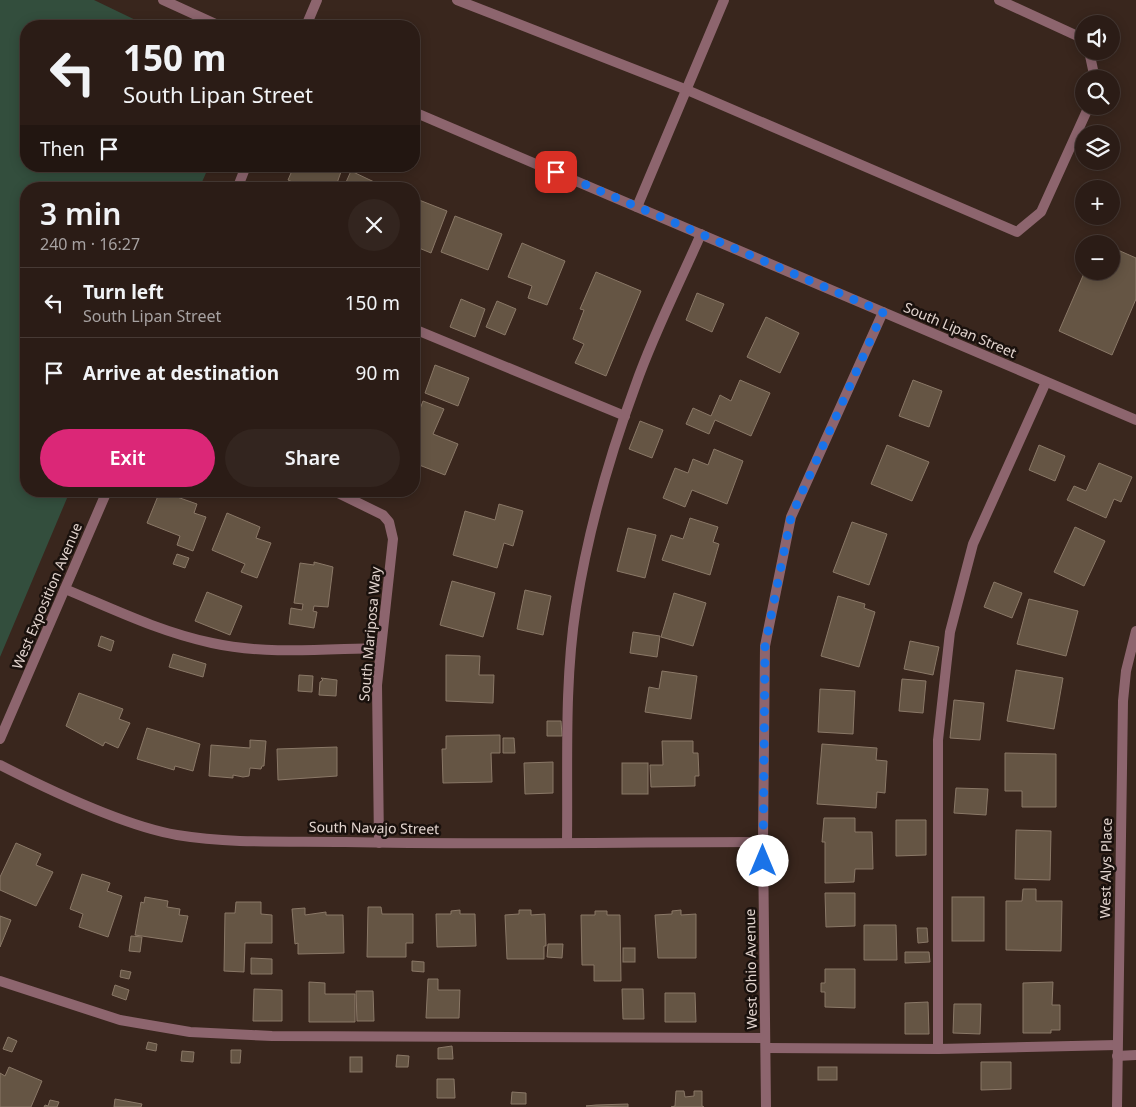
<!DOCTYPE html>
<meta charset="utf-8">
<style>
:root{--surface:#2b1c16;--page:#33251f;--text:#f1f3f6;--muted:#a6a1a1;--line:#473a35;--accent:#db2777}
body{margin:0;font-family:"Noto Sans",sans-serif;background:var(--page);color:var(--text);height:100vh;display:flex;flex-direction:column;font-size:19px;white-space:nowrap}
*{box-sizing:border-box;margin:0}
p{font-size:16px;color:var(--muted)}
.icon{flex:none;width:28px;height:28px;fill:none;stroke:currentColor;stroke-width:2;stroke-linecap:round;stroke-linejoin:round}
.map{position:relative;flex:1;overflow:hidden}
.panel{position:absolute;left:20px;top:182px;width:400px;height:315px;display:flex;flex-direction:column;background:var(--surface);border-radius:20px;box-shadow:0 2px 12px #0003,0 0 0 1px var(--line)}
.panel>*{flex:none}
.hud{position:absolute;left:20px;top:20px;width:400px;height:152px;border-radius:20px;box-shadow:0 2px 12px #0003,0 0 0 1px var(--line);background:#2b1c16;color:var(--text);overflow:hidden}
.buttons{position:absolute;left:1075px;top:15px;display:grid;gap:10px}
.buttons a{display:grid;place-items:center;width:45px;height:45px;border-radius:50%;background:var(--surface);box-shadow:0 2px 12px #0003,0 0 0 1px var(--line);font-size:25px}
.pin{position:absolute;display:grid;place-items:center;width:42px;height:42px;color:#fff;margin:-21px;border-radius:10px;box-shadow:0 2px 8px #0006}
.me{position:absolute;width:55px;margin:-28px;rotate:0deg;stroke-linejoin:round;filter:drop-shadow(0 0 4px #0008)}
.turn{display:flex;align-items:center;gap:18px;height:105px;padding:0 20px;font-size:22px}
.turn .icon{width:65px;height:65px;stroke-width:2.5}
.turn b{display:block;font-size:35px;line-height:42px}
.then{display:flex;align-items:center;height:48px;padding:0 20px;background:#0003;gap:10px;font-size:19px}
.round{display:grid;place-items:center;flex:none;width:52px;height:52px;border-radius:26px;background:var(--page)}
.headline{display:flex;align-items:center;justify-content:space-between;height:85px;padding:0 20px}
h1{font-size:30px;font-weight:600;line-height:38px}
.button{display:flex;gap:10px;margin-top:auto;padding:10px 20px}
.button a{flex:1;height:58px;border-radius:30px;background:var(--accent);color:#fff;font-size:20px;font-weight:600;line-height:58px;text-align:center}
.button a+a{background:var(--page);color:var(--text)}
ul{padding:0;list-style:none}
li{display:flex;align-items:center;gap:15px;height:70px;padding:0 20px;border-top:1px solid var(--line)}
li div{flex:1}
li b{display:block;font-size:19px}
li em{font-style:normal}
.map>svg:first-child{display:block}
.green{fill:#334e3d}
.building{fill:#655544;stroke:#8a7867}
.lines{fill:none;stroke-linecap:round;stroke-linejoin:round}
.service{stroke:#8d656e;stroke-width:10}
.minor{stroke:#8d656e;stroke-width:10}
.tertiary{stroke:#8d656e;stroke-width:10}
.route{stroke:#1a73e8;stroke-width:9;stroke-dasharray:0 16.2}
.labels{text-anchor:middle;stroke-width:5;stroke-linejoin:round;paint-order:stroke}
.street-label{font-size:14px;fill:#e3d5cf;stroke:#1a110d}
</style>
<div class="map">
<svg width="1136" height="1107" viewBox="0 0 1136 1107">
<rect width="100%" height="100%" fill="#39261d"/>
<path class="green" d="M0 0H94L148 26H26V166H209L199 189H26V491H70L0 657Z"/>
<g class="building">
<path d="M294 166H343L335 189H309L288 180Z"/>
<path d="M351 171 389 189H343Z"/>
<path d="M414 198 447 211 431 253 414 246Z"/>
<path d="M455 216 502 234 488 270 441 252Z"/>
<path d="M522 243 565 261 547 305 528 298 532 286 508 277Z"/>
<path d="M1111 247 1136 258V299L1112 355 1059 331 1085 271H1111Z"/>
<path d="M596 272 641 291 606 376 575 363 584 344 573 339 584 310 580 309Z"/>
<path d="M697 293 724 304 712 332 686 320Z"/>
<path d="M461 299 485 309 475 337 450 327Z"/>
<path d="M497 301 516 309 505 335 486 327Z"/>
<path d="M766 317 799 333 780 373 747 357Z"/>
<path d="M435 365 469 378 458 406 425 393Z"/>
<path d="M740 380 770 393 751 436 715 420 709 434 686 424 693 408 711 416 720 395 731 401Z"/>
<path d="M913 380 942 391 929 427 899 416Z"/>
<path d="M423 401 444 409 433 434 458 444 445 475 414 463V425Z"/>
<path d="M640 421 663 430 652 458 629 449Z"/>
<path d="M887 445 929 462 912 501 871 484Z"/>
<path d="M1039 445 1065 456 1055 481 1029 470Z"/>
<path d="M714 449 743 461 727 504 692 490 685 507 663 498 675 468 688 473 693 459 708 465Z"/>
<path d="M1099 463 1132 477 1121 502 1114 499 1106 518 1067 500 1074 486 1086 491Z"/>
<path d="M160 491 197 504 194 513 206 517 193 551 177 545 180 536 147 523Z"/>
<path d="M499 504 523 511 513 546 504 543 497 568 453 555 465 511 495 520Z"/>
<path d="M227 513 260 527 256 538 271 543 257 578 241 572 245 564 212 550Z"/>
<path d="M690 518 718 527 713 542 719 544 710 575 662 560 671 535 683 539Z"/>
<path d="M852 522 887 534 869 585 833 572Z"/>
<path d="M1075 527 1105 541 1084 586 1054 572Z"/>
<path d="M628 528 656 535 645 578 617 571Z"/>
<path d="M177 554 189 558 185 568 173 564Z"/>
<path d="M314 562 333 567 328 607 314 606 313 611 317 612 314 628 289 624 291 608 302 610 303 604 294 603 300 563 314 565Z"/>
<path d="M452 581 495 593 483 637 440 625Z"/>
<path d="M994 582 1022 593 1012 618 984 607Z"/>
<path d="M525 590 551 596 543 635 517 629Z"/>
<path d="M207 592 242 606 230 635 195 621Z"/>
<path d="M674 593 706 603 693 646 661 637Z"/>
<path d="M838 596 865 604 864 608 875 612 859 667 821 656Z"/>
<path d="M1029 599 1078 611 1066 656 1017 644Z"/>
<path d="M633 632 660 636 657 657 630 653Z"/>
<path d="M101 636 114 641 111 651 98 646Z"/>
<path d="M910 641 939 647 933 675 904 669Z"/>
<path d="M173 654 206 664 203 677 169 667Z"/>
<path d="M446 655 480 656 479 675H494L493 703 446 701Z"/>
<path d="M1016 670 1063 678 1054 729 1007 721Z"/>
<path d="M662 671 697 676 691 719 645 712 649 687 659 689Z"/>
<path d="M299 675 313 676 312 692 298 691Z"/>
<path d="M321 678 337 680 336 696 319 695 320 682 323 680Z"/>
<path d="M902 679 926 681 923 713 899 711Z"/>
<path d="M820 689 855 691 853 734 818 732Z"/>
<path d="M79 693 123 709 119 719 130 723 118 748 105 742 103 746 66 726Z"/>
<path d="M954 700 984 703 980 740 950 738Z"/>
<path d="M547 721H561L562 736H547Z"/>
<path d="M147 728 200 744 193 771 175 766 174 770 137 759Z"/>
<path d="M500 735V753H491L492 782 443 783 442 749H446V736Z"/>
<path d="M503 738H514L515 753H503Z"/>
<path d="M250 740 266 741 264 766H262L261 769 250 768 249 776 243 777 233 775V778L209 776 211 745 250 748Z"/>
<path d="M662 741H693V753H698L699 776H695V786L651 787 650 765H663Z"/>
<path d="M822 744 877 748 876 760 887 761 885 793 877 792 876 808 817 804Z"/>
<path d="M337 747V776L278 780 277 749Z"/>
<path d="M1005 753 1056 754V807H1022V791H1005Z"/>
<path d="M553 762V793L525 794 524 763Z"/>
<rect x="622" y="763" width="26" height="31"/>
<path d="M956 788 988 789 986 815 954 813Z"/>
<path d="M824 818H855V832H872L873 869H855L854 882 825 883V842H822Z"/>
<path d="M896 820H926V855L896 856Z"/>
<path d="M1016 830 1051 831 1050 880 1015 879Z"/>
<path d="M16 843 41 854 36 865 53 872 36 906 0 890V877Z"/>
<path d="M82 874 110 883 107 891 122 896 108 937 79 927 83 914 70 909Z"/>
<path d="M1023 889H1036V901H1062L1061 951 1006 950V901H1022Z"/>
<path d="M825 893H855V926L826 927Z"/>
<path d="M145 897 168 901 167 907 180 909 179 915 188 916 182 942 135 935 141 902 144 903Z"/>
<rect x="952" y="897" width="32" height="44"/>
<path d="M236 902H261V914L272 915V943H245L244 972 224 971 225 913H235Z"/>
<path d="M368 907H381L382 914H413V943H406V957H367Z"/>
<path d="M305 908V915L326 912V915H343L344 953 298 954V943L295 944 292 909Z"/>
<path d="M460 910V914H475L476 946 437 947 436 914H451V911Z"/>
<path d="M519 910H531V915L545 914 546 946H544V959H507L505 915 519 914Z"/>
<path d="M681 910V915L696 914V958H658L655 915 672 914V911Z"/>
<path d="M595 911H607V915H620L621 981H594V965H582L581 915H595Z"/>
<path d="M0 916 11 920 0 947Z"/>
<path d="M864 925H896L897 960H864Z"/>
<path d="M917 928H927L928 942 918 943Z"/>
<path d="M131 936 142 937 140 952 129 951Z"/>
<path d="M548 944H563L562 958 547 957Z"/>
<rect x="623" y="948" width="12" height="14"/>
<path d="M905 952H929L930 962 905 963Z"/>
<path d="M251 958 272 959V974H251Z"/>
<path d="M412 961 424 962V972L412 971Z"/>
<path d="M825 969H855V1008L825 1007V992H821V983H825Z"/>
<path d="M121 970 131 972 129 979 120 977Z"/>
<path d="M428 979H438V990H460L459 1018H426Z"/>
<path d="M309 982 325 983V994H355V1022H309Z"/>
<path d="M1053 982 1052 1005H1060V1030H1051V1033H1023V983Z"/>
<path d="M115 985 129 990 126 1000 112 995Z"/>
<path d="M254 989 282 990V1021H253Z"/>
<path d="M622 989H643L644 1019H623Z"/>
<path d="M356 991H373L374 1021H357Z"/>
<path d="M665 993H695L696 1022H665Z"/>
<path d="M928 1002 929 1034H905V1003Z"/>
<path d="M954 1004H981L980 1034 953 1033Z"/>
<path d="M8 1037 17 1041 12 1052 3 1049Z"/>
<path d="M148 1042 157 1044 156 1051 146 1049Z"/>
<path d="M452 1046 453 1059H438V1048Z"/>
<path d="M231 1050H241L240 1063H231Z"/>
<path d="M182 1051 194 1052 193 1062 181 1061Z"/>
<path d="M397 1055 409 1056 408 1067H396Z"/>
<rect x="350" y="1057" width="12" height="15"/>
<path d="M981 1062H1011V1089L981 1090Z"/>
<path d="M9 1067 42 1081 31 1107H0V1073L5 1076Z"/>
<rect x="818" y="1067" width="19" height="13"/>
<path d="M437 1079H454L455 1098H437Z"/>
<path d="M676 1091H684L685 1097 694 1096V1091H702V1106L704 1107H671L675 1106Z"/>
<path d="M512 1092 526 1093V1104H511Z"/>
<path d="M115 1099 142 1104 141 1107H114Z"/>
<path d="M50 1100 59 1102 57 1107H44L45 1105 48 1106Z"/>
<path d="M628 1104V1107L586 1106 596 1105Z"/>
</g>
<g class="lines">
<g class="service">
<path d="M457 0 687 90 1017 232 1041 212 1089 106"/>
<path d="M999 0 1084 39"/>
<path d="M306 26 317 0"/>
<path d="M1089 51 1095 79"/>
<path d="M637 207 724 0"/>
<path d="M414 329 625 416"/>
<path d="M65 589C113 609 160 632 212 643 267 655 325 649 380 648"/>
<path d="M567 842C568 764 564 684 576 607 588 531 609 457 636 384 654 333 679 284 701 234"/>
<path d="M0 981 120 1020 190 1032 272 1036 765 1038"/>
<path d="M766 1048 938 1049 1117 1045"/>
<path d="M938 1049V740L950 632 973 544 1046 382"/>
<path d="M1117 1056 1136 1055"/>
</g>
<g class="minor">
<path d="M334 491 383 515 389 522 393 539 377 685 379 843"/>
<path d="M0 765C49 790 124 826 177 835 232 844 290 841 345 842 484 845 624 842 763 842"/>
<path d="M766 1107 763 842 765 646 791 517 883 312"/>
<path d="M1117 1107 1123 701 1126 671 1136 631"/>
</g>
<g class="tertiary">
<path d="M163 0 220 26"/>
<path d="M414 112 1136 420"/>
<path d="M237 189 246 166"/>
<path d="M0 739 107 491"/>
</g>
</g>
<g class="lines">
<path class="route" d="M556 172 883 312 791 517 765 646 763 861"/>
</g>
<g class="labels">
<g class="street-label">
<text transform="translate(960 330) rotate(23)" y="5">South Lipan Street</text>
<text transform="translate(47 596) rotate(-67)" y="5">West Exposition Avenue</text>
<text transform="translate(370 634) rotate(-85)" y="5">South Mariposa Way</text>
<text transform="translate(374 828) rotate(1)" y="5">South Navajo Street</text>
<text transform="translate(1106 868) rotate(-89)" y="5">West Alys Place</text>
<text transform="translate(751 969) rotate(-91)" y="5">West Ohio Avenue</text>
</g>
</g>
</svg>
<div class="buttons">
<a><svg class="icon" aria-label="sound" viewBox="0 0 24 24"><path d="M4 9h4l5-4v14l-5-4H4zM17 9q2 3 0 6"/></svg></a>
<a><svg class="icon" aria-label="search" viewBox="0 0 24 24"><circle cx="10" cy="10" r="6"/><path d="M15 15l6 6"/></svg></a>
<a><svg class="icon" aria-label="layers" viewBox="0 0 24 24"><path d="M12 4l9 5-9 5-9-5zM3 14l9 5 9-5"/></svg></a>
<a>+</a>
<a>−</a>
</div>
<div class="pin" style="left:556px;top:172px;background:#d93025"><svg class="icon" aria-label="arrive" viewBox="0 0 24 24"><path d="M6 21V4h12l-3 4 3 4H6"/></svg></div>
<svg class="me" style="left:763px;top:861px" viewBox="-20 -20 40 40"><circle r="19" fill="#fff"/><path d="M0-13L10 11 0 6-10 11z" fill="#1a73e8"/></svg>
<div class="hud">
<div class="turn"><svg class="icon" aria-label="left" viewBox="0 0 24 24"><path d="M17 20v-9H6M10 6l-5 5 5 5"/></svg><div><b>150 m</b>South Lipan Street</div></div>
<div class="then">Then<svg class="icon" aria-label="arrive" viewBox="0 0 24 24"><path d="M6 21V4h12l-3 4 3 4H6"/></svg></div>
</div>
<section class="panel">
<div class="headline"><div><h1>3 min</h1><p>240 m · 16:27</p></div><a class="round"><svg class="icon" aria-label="close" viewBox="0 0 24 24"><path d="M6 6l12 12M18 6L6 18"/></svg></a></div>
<ul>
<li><svg class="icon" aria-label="left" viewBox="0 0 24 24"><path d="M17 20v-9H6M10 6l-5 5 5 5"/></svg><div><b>Turn left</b><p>South Lipan Street</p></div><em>150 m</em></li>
<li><svg class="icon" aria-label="arrive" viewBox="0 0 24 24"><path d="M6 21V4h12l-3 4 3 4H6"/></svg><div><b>Arrive at destination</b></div><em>90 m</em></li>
</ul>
<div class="button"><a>Exit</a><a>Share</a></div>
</section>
</div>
